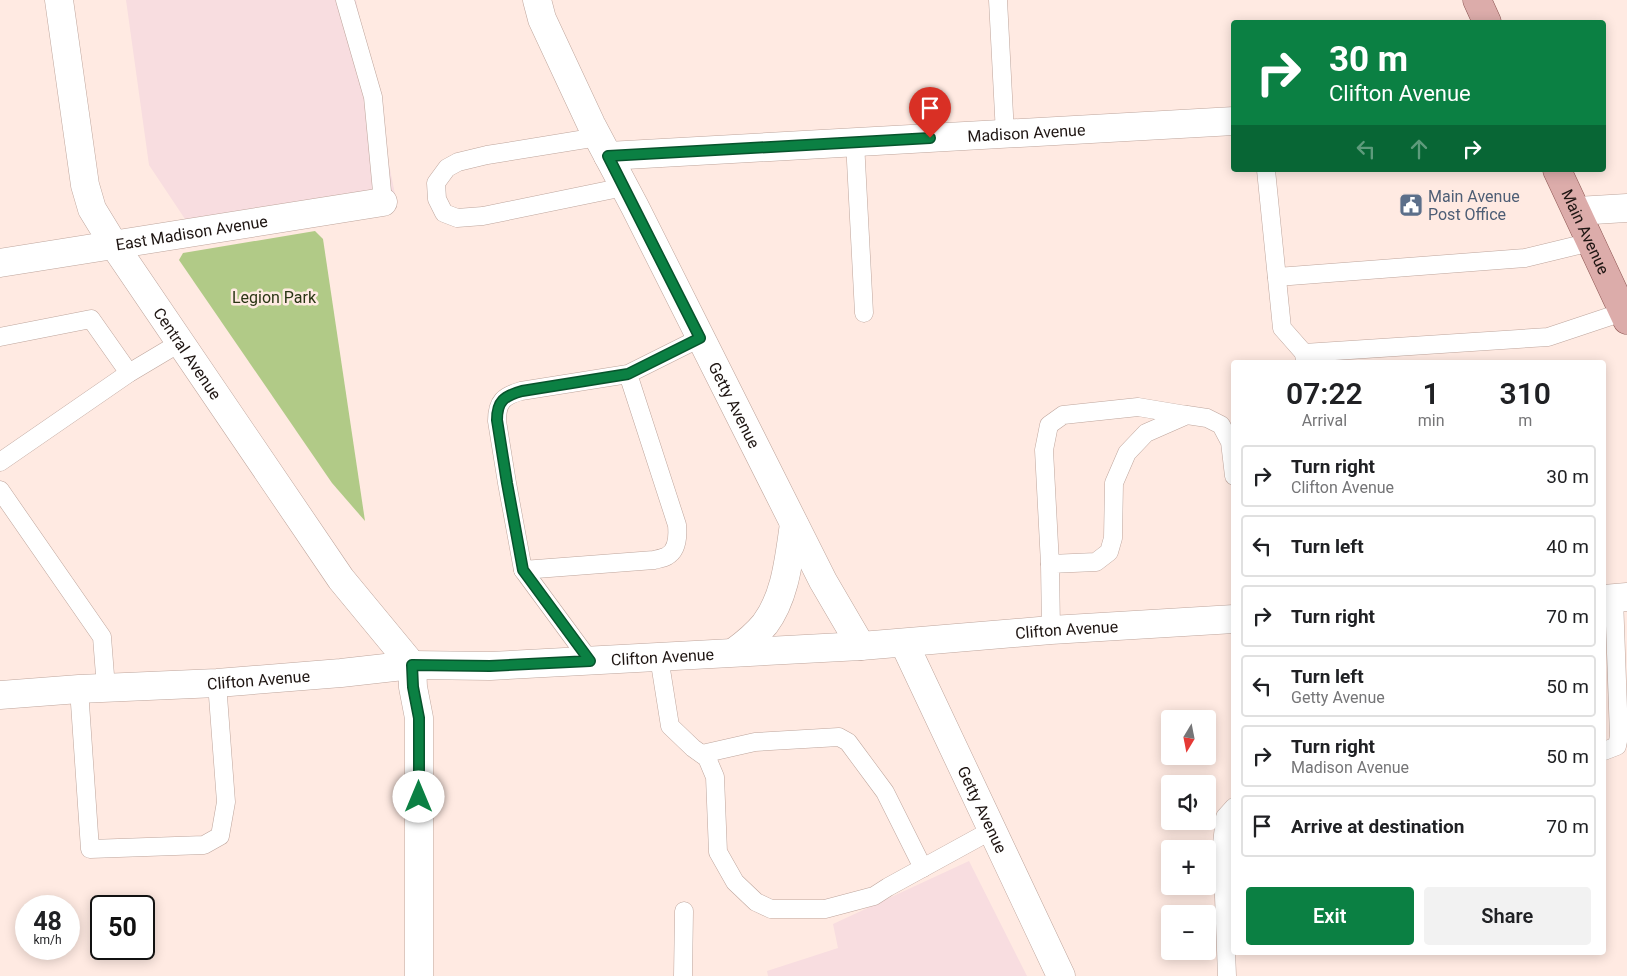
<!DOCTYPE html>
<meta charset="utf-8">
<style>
:root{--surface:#fff;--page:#f2f2f2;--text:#202124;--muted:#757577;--line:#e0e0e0;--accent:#0b8043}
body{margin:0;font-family:Roboto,sans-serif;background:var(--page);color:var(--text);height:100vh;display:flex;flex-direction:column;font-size:19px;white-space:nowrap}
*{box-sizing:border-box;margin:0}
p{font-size:16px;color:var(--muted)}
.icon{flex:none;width:28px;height:28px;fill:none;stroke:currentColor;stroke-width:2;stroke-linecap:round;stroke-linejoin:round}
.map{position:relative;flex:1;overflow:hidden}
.sheet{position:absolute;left:1231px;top:360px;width:375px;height:595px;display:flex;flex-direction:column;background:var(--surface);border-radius:5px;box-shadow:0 2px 12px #0003}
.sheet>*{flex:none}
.hud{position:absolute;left:1231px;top:20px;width:375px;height:152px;border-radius:5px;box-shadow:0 2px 12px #0003;background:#0b8043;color:#fff;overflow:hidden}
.needle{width:32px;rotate:190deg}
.fabs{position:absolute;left:1161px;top:710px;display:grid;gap:10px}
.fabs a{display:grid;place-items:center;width:55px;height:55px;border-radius:5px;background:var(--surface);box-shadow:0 2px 12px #0003;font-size:25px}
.speed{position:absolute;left:15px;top:895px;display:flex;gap:10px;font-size:25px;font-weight:700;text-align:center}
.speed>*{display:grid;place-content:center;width:65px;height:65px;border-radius:50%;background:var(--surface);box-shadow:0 2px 12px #0003;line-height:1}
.speed small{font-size:12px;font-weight:400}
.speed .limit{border:2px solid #111;border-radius:8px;background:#fff;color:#111}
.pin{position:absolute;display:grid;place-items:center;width:42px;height:42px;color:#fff;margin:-51px -21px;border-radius:50% 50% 50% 0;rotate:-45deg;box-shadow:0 0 5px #0007}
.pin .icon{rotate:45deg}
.me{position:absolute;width:55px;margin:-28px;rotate:0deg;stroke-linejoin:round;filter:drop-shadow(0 0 4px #0008)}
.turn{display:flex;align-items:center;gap:18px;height:105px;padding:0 15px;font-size:22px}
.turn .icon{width:65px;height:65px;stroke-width:2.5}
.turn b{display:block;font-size:35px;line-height:42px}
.lanes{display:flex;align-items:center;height:48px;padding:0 15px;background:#0003;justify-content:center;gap:25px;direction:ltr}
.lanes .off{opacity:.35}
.eta{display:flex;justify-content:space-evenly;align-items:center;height:85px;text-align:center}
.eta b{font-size:30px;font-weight:600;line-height:35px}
.primary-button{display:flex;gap:10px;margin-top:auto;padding:10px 15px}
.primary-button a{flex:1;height:58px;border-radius:5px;background:var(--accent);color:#fff;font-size:20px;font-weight:600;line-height:58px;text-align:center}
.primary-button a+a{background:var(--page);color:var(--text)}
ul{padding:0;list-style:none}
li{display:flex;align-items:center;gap:15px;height:62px;margin:0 10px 8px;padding:0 5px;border:2px solid var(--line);border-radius:5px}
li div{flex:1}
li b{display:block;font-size:19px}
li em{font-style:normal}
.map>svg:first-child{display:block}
.industrial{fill:#f8dde0}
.green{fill:#b1ca87}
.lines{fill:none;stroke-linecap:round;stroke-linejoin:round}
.lane-casing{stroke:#bea59c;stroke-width:19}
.street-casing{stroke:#bea59c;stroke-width:29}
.secondary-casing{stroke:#bea59c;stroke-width:29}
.primary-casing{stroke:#8b5350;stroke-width:29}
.lane{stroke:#fff;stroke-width:18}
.street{stroke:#fff;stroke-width:28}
.secondary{stroke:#fff;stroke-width:28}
.primary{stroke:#dcacaa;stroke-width:28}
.route-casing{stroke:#07532c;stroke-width:12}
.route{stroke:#0b8043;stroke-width:9}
.labels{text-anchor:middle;stroke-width:5;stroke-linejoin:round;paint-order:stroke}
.street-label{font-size:16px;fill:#1e1512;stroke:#ffeae2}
.service-label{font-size:16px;fill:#4e5e75;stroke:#ffeae2;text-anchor:start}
.park-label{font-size:16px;fill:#2a3514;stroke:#ffeae2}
</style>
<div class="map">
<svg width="1627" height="976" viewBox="0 0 1627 976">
<rect width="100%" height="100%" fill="#ffeae2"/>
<g class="industrial">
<path d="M126 0H356L397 204 187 222 149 165Z"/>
<path d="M969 861 1027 976H768L767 971 838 948 833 924Z"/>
</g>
<path class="green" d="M315 231 323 239 365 521 332 483 179 260 183 253Z"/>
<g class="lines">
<g class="lane-casing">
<g id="lane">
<path d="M345 0 373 97 383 202"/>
<path d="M998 0 1005 134"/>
<path d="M598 137 487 155 458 162 447 168 436 183 437 199 444 213 457 218 483 216 624 187"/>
<path d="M855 142 864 313"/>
<path d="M1266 170 1282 328 1304 353"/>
<path d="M1277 277 1525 258 1591 242"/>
<path d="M0 337 91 319 129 373"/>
<path d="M1305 362 1304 353 1548 337 1623 312"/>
<path d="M628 374 677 525C678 536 678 550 667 556 664 558 658 559 654 560L523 570 507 483 497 421C497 401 504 396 521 391L628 374 700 338"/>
<path d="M0 462 129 373 181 342"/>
<path d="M0 490 102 637 106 688"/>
<path d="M1050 564 1044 450 1049 425 1063 415 1138 407 1186 415"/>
<path d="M523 570 590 661"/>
<path d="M1051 630 1050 564 1096 562 1109 552 1113 538 1114 483 1127 453 1146 433 1187 415 1207 418 1221 425 1230 442 1234 476"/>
<path d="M659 657 670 726 693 748 707 758 715 777 718 852 735 882 756 902 771 909H825L874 896 888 887 992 830"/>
<path d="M79 689 90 849 204 845 220 836 226 802 217 683"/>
<path d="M1604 751 1617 746 1619 736 1614 598"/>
<path d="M702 754 755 742 839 737 848 742 885 792 923 868"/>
<path d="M683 976 684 911"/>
<path d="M1227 976 1222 844 1225 817 1234 807"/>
</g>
</g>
<g class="street-casing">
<g id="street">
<path id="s1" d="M537 0 542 19 591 124 635 207 823 581 861 646"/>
<path id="s2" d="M608 156 1234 121"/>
<path d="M1577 211 1627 208"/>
<path id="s3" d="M0 263 383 202"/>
<path id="s4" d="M904 643 1061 976"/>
</g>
</g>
<g class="secondary-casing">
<g id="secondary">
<path id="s5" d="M59 0 85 185 92 209 114 245 341 579 412 665"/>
<path d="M1604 599 1627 597"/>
<path d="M734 652C745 644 756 635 765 624 786 596 789 557 794 524"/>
<path d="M412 665 413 687 419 718V976"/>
<path id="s6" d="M0 695 79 689 217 683 341 673 412 665 490 666 861 646 1051 630 1234 619"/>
</g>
</g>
<g class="primary-casing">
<g id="primary">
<path d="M1477 0 1487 22"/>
<path id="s7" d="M1557 170 1627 320"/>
</g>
</g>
<use href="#lane" class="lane"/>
<use href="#street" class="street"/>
<use href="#secondary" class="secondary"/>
<use href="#primary" class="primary"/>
</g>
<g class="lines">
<g class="route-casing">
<path id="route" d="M419 797V718L413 687 412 665 490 666 590 661 523 570 507 483 497 420C497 401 504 396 522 391L628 374 700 338 608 156 930 138"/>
</g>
<use href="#route" class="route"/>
</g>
<defs>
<g id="civic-square" transform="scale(1.25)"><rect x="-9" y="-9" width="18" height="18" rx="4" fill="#5c6f8a" stroke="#ffeae2"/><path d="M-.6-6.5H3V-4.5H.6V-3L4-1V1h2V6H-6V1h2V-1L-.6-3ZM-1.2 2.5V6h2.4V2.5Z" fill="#fff"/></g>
</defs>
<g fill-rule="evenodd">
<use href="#civic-square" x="1411" y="205"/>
</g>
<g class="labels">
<g class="street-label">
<text dy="6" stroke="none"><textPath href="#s2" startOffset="419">Madison Avenue</textPath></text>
<text dy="6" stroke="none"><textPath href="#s7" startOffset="68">Main Avenue</textPath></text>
<text dy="6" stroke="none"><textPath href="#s3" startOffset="194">East Madison Avenue</textPath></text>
<text dy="6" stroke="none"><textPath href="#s5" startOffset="385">Central Avenue</textPath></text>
<text dy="6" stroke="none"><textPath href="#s1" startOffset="451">Getty Avenue</textPath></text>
<text dy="6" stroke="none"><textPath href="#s6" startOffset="1069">Clifton Avenue</textPath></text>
<text dy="6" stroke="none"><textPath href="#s6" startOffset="664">Clifton Avenue</textPath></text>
<text dy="6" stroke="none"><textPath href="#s6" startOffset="259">Clifton Avenue</textPath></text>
<text dy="6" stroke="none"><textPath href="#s4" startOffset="184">Getty Avenue</textPath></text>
</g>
<g class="service-label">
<text x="1428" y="202">Main Avenue<tspan x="1428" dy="18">Post Office</tspan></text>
</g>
<g class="park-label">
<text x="274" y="303">Legion Park</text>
</g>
</g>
</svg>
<div class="fabs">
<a><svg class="needle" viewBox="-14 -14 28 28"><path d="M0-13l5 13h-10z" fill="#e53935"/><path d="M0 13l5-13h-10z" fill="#757577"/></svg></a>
<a><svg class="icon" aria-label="sound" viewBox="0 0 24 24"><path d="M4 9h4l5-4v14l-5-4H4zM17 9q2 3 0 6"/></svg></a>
<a>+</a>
<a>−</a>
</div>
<div class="speed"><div>48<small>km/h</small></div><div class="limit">50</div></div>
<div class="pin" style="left:930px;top:138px;background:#d93025"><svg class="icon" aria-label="arrive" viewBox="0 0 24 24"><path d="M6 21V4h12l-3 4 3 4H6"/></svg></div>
<svg class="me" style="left:419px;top:797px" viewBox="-20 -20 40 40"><circle r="19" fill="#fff"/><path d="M0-13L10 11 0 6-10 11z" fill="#0b8043"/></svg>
<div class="hud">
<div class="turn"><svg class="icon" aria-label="right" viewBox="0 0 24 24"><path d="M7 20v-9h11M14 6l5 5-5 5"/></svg><div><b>30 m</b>Clifton Avenue</div></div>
<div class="lanes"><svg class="icon off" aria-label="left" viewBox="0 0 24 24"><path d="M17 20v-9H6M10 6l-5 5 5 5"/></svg><svg class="icon off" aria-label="ahead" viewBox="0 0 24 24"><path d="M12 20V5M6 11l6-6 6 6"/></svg><svg class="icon" aria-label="right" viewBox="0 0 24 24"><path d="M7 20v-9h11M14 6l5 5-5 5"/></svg></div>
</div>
<section class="sheet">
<div class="eta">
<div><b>07:22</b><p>Arrival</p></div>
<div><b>1</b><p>min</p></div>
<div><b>310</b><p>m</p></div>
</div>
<ul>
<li><svg class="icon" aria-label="right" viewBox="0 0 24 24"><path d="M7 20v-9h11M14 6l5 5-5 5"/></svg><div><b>Turn right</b><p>Clifton Avenue</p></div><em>30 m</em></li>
<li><svg class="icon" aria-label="left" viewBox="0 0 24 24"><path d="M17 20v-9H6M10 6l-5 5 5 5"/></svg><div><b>Turn left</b></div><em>40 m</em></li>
<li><svg class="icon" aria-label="right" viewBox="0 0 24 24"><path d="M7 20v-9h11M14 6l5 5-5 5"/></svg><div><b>Turn right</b></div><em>70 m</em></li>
<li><svg class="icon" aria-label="left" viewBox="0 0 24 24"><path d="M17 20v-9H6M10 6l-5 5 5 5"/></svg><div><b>Turn left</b><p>Getty Avenue</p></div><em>50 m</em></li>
<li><svg class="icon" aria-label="right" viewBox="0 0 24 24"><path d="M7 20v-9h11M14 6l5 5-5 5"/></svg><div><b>Turn right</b><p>Madison Avenue</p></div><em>50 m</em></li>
<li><svg class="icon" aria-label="arrive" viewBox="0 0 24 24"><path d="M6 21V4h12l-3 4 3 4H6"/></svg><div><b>Arrive at destination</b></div><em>70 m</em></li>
</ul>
<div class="primary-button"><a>Exit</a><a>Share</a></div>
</section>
</div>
